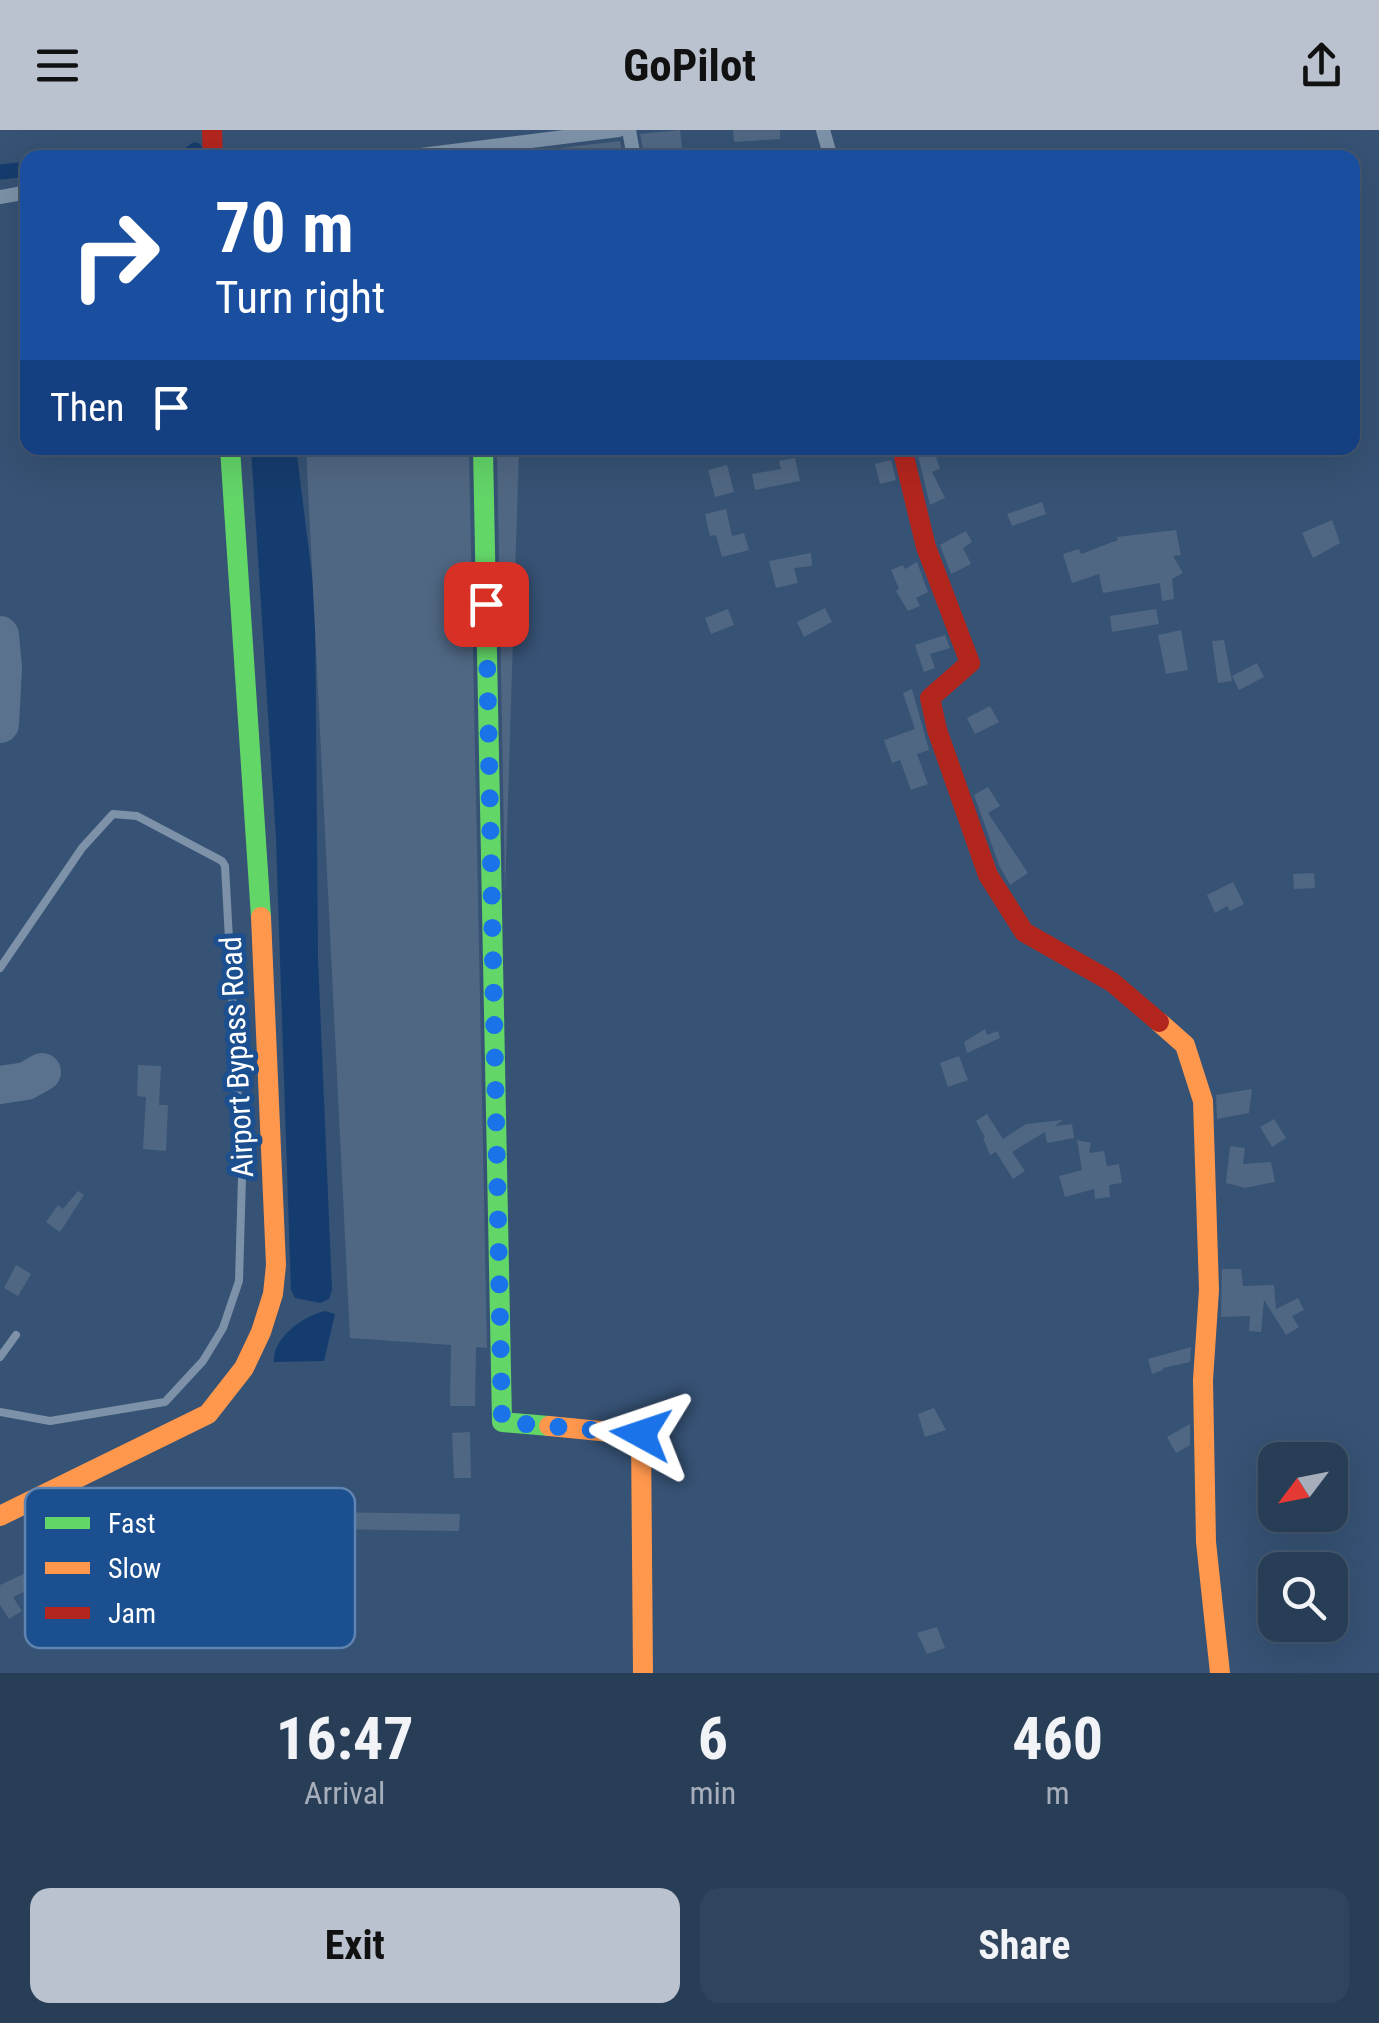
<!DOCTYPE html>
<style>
:root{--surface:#283e57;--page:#30455d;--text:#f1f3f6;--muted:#a5aeba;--line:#44576d;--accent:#b9c2ce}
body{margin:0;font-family:"Roboto Condensed",sans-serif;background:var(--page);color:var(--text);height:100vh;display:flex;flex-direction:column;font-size:38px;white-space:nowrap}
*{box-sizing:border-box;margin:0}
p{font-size:32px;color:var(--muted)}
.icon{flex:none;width:55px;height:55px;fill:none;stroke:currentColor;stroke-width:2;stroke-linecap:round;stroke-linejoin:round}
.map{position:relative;height:1543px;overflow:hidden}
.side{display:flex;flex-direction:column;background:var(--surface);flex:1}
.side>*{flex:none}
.banner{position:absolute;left:20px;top:20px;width:1340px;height:305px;border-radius:20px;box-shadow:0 10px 40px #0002,0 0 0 2px var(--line);background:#1a4fa0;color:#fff;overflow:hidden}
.needle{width:65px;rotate:238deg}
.controls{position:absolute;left:1258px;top:1312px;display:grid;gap:20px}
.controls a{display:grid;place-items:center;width:90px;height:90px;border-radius:20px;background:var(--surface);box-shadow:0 10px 40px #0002,0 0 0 2px var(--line);font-size:50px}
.pin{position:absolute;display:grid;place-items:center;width:85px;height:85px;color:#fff;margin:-42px;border-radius:20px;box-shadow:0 5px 15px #0006}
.me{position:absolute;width:110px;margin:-55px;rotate:275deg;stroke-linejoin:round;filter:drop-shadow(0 0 8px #0008)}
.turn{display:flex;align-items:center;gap:35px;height:210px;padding:0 30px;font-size:45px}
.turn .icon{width:130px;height:130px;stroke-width:2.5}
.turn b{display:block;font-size:70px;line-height:85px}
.then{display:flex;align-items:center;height:95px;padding:0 30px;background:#0003;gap:20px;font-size:38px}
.eta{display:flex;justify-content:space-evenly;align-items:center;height:170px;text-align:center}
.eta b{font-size:60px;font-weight:700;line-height:70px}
.primary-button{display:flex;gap:20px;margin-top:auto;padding:20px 30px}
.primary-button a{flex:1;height:115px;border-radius:20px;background:var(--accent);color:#111;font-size:40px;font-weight:700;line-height:115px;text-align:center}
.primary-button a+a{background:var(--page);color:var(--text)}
header{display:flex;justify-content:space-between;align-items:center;height:130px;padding:0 30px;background:var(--accent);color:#111;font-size:45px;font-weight:700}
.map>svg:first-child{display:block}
.water{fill:#153c6e}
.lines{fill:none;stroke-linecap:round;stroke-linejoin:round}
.canal{stroke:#153c6e;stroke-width:15}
.taxiway{stroke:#5a728e;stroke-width:38}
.building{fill:#506783}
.lane{stroke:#7d92a8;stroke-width:8}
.street{stroke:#7d92a8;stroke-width:14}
.fast{stroke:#63d668;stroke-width:20}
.slow{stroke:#ff974d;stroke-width:20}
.jam{stroke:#b3261e;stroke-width:20}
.route{stroke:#1a73e8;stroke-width:18;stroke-dasharray:0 32.4}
.labels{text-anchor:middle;stroke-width:10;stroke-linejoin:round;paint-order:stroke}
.street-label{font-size:30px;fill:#fff;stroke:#1b4f8f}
.key{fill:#1b4f8f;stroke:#5f84b1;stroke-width:2.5}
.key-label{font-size:28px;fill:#fff}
</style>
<header><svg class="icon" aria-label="menu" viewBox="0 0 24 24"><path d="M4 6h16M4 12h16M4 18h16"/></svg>GoPilot<svg class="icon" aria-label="share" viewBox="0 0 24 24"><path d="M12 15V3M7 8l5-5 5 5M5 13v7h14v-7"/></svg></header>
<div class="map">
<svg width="1379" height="1543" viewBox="0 0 1379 1543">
<rect width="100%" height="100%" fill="#365274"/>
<g class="water">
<path d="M251 318H296L315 469 318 828 332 1160 329 1169 320 1173 295 1168 291 1160 276 709Z"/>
<path d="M325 1181 335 1184 324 1231 274 1232C272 1208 303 1186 325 1181Z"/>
</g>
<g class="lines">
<g class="canal">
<path d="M185 28 195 20"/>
<path d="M0 42 28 39"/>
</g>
<g class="taxiway">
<path d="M0 505 3 538 0 594"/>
<path d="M0 955 26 951 42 942"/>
</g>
</g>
<g class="building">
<path d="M680 0 682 18 644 25 640 4Z"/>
<path d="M733 0H780V9L734 12Z"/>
<path d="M620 11 623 26 561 28 560 18Z"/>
<path d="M306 318H469L487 1218 476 1217 475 1276H450L451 1215 350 1208Z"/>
<path d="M497 318H519L505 765Z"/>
<path d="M916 318H933L940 339 932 342 945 368 930 375Z"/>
<path d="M795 328 800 351 755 360 752 344 781 339 779 331Z"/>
<path d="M891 330 896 350 880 354 875 334Z"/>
<path d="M727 335 734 362 715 367 708 340Z"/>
<path d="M1042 372 1046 384 1012 396 1007 384Z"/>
<path d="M726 379 732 406 744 403 749 420 722 427 716 405 710 406 705 384Z"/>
<path d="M1332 390 1340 413 1313 428 1302 403Z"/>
<path d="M1176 400 1181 425 1173 426 1183 443 1172 449 1174 469 1162 471 1160 453 1103 463 1099 444 1072 453 1063 424 1079 419 1081 424 1118 410 1117 407Z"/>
<path d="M966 401 972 412 963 418 971 434 951 444 940 415Z"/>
<path d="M811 423 812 436 794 438 798 453 776 458 769 431Z"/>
<path d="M917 432 928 462 916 468 920 476 908 481 896 461 899 459 891 440 903 435 905 439Z"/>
<path d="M825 478 832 492 804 507 797 492Z"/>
<path d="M728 479 734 495 711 504 705 488Z"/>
<path d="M1156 479 1159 494 1112 502 1110 486Z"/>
<path d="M1181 500 1188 540 1166 544 1158 505Z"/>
<path d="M945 505 950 518 930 524 935 538 924 542 915 515Z"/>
<path d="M1224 510 1232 551 1218 553 1212 511Z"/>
<path d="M1257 533 1264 547 1239 560 1232 546Z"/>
<path d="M912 559 929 620 917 624 928 654 911 660 900 630 892 633 884 610 915 599 903 563Z"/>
<path d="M990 576 999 592 975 604 967 588Z"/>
<path d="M988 657 1000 676 988 683 1028 743 1010 755 999 735 974 665Z"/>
<path d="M1314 743 1315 758 1294 759 1293 744Z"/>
<path d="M1233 752 1244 774 1230 781 1227 776 1215 783 1207 765Z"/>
<path d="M985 899 987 905 998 901 1000 908 967 923 964 912Z"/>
<path d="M959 926 968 950 948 957 940 933Z"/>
<path d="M138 935 161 936 159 975H168L166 1021 143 1019 146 967 137 966Z"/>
<path d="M1252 959 1249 983 1217 989 1216 965Z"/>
<path d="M987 984 1003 1009 1026 994 1063 990 1055 996 1072 994 1074 1008 1047 1013 1045 1002 1012 1022 1025 1041 1013 1049 996 1022 990 1025 983 1008 985 1007 976 991Z"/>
<path d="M1274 989 1286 1008 1272 1017 1260 997Z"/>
<path d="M1077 1010 1091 1013 1089 1023 1104 1021 1107 1036 1119 1034 1122 1053 1109 1055 1110 1067 1095 1069 1094 1059 1065 1067 1059 1046 1082 1040Z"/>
<path d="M1230 1016 1245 1018 1243 1034 1271 1032 1275 1052 1245 1058 1226 1053Z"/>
<path d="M78 1061 84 1065 60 1102 46 1092 58 1075 63 1079Z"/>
<path d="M16 1135 31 1144 18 1166 4 1158Z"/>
<path d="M1222 1139H1241L1243 1156 1274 1155 1276 1179 1298 1168 1304 1180 1292 1186 1299 1197 1286 1205 1264 1170 1261 1202 1249 1201 1250 1186 1221 1187Z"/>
<path d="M1191 1217 1190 1232 1163 1238V1240L1152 1244 1148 1229Z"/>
<path d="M934 1278 946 1300 925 1307 918 1284Z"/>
<path d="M1190 1294V1315L1176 1323 1167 1307Z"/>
<path d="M470 1302 471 1348H454L452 1303Z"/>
<path d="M323 1382 460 1384 459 1401 321 1399Z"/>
<path d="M30 1441 37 1456 13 1467 22 1481 9 1489 0 1475V1455Z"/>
<path d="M937 1497 945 1518 927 1524 917 1503Z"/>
</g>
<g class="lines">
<g class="lane">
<path d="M0 838 82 718 113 684 137 686 222 731 225 736 242 1047 239 1151 223 1198 203 1231 165 1272 50 1291 0 1282"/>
<path d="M0 1227 16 1205"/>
</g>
<g class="street">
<path d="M629 0 634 28"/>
<path d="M823 0 831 28"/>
<path d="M397 28 619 0"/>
<path d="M0 67 28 62"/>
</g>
<g class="fast">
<path d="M230 318 261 787"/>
<path d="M483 318 502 1292 549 1296"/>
</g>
<g class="slow">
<path d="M1159 892 1185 915 1203 971 1209 1160 1203 1250 1206 1412 1220 1543"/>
<path d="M549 1296 641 1305 643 1543"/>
<path d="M0 1386 208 1284 244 1238 261 1202 273 1164 276 1135 261 787"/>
</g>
<g class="jam">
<path d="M212 0 213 28"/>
<path d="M902 318 926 417 970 533 930 568 937 600 988 745 1024 802 1112 852 1159 892"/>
</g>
</g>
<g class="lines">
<path class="route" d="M486 474 502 1292 641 1304"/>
</g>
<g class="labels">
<g class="street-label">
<text transform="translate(237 927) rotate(-93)" y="10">Airport Bypass Road</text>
</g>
</g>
<rect x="25" y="1358" width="330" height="160" rx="15" class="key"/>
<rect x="45" y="1387" width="45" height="12" fill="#63d668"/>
<rect x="45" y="1432" width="45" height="12" fill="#ff974d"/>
<rect x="45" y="1477" width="45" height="12" fill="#b3261e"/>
<g class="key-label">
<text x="108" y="1403">Fast</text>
<text x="108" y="1448">Slow</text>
<text x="108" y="1493">Jam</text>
</g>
</svg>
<div class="controls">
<a><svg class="needle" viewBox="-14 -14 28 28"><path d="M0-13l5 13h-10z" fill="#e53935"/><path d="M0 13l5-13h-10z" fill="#a5aeba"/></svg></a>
<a><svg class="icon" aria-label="search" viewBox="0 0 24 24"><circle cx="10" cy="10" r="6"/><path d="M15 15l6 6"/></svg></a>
</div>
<div class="pin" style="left:486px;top:474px;background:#d93025"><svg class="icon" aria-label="arrive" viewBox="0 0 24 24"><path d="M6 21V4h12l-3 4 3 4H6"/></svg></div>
<svg class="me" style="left:641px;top:1304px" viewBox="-20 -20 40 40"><path d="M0-17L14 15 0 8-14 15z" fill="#1a73e8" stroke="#fff" stroke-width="4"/></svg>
<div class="banner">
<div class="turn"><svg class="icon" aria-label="right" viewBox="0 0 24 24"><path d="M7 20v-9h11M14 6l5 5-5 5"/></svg><div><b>70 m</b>Turn right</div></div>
<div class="then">Then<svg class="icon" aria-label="arrive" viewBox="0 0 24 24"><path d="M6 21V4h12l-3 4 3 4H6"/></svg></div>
</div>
</div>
<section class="side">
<div class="eta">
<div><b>16:47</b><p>Arrival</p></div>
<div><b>6</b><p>min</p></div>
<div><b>460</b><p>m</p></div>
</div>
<div class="primary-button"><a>Exit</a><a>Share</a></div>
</section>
